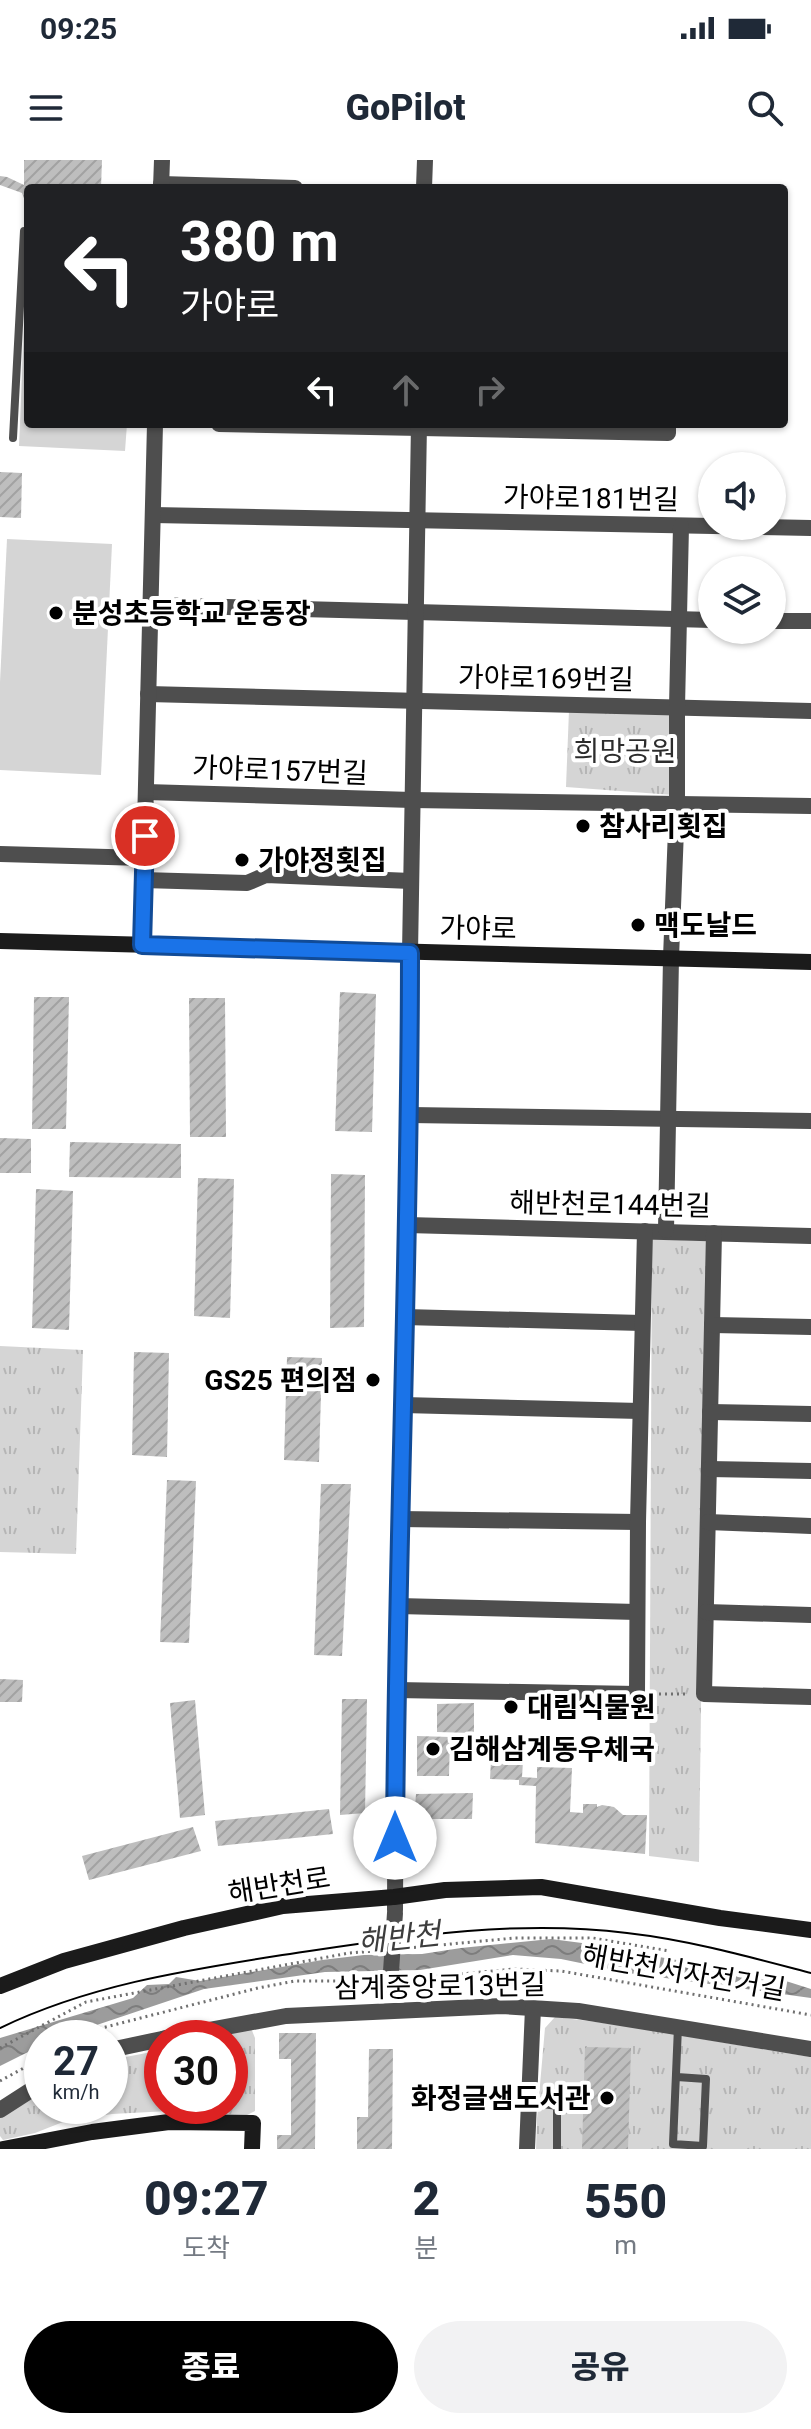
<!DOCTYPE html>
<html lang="ko">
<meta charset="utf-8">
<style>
:root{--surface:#fff;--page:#f2f2f3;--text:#1f2937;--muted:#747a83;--accent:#000}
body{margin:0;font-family:Roboto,"Noto Sans KR",sans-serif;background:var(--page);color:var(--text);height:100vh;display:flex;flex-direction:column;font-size:30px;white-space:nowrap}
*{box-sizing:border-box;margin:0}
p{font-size:26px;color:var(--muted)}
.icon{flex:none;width:44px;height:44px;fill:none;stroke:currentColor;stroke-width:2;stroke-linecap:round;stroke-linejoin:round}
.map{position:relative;height:1989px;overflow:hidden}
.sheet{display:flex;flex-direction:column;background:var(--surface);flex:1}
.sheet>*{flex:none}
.hud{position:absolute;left:24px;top:24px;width:764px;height:244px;border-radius:8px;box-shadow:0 2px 6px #0004;background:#202124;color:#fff;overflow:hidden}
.fabs{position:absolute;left:698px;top:292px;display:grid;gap:16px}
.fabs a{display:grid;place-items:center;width:88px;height:88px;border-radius:50%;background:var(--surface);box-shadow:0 2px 6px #0004;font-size:40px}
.speed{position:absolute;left:24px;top:1860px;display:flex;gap:16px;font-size:40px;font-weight:700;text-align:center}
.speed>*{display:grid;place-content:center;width:104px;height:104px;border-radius:50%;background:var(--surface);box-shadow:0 2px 6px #0004;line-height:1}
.speed small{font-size:20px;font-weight:400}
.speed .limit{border:12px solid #d22;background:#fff;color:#111}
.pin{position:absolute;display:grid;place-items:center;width:68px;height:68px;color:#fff;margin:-34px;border:4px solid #fff;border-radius:50%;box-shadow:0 2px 8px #0007}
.me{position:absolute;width:88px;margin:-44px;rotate:0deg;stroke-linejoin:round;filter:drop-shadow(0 0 6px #0008)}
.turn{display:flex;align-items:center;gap:28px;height:168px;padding:0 24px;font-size:36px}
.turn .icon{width:104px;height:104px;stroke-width:2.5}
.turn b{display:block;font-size:56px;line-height:68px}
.lanes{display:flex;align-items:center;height:76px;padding:0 24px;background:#0003;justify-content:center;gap:40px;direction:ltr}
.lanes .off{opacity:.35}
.eta{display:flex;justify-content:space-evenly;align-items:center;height:136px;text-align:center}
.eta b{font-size:48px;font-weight:800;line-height:56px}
.cta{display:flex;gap:16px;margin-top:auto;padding:16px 24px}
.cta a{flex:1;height:92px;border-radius:48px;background:var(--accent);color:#fff;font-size:32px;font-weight:800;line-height:92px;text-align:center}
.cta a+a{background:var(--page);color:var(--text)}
.status{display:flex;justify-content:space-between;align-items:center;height:56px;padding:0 40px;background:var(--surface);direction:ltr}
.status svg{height:22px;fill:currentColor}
header{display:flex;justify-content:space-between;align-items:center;height:104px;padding:0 24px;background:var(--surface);font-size:36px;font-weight:800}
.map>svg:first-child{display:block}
.green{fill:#d5d5d5}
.park{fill:url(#park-tufts)}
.water{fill:url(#water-waves)}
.building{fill:url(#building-hatch)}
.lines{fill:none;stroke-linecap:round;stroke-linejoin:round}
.path{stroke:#707070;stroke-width:3;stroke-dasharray:2 4;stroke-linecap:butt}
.lane{stroke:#4e4e4e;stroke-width:8}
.street{stroke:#4e4e4e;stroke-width:16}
.secondary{stroke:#1b1b1b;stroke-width:16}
.tram{stroke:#000;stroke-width:2}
.street-bridge{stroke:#4e4e4e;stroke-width:16}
.route-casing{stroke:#114b97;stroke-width:20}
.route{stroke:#1a73e8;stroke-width:14}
.poi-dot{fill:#000;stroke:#fff;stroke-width:3}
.labels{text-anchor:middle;stroke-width:8;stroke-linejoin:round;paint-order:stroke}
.street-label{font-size:28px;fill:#000;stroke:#fff}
.poi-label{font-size:28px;font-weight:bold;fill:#000;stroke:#fff;text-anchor:start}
.park-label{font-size:28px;fill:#2c2c2c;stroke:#fff}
.water-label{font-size:30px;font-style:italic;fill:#3d3d3d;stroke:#fff}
</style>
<div class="status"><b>09:25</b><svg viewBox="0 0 49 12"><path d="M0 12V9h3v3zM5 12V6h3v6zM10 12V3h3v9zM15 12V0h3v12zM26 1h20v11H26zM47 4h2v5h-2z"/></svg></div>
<header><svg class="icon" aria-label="menu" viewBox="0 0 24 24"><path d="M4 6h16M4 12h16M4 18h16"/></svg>GoPilot<svg class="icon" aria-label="search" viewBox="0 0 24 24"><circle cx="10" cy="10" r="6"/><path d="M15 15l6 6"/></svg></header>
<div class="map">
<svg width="811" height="1989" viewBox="0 0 811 1989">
<defs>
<pattern id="park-tufts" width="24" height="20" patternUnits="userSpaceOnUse" patternTransform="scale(2)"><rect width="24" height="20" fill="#d5d5d5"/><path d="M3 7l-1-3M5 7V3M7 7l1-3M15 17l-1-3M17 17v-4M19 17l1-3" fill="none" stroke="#b5b5b5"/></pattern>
<pattern id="water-waves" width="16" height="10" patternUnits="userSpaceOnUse" patternTransform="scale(2)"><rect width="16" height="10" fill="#9c9c9c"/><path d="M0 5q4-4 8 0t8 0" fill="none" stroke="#7d7d7d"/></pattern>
<pattern id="building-hatch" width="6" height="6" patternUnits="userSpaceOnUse" patternTransform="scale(2)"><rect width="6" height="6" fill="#bebebe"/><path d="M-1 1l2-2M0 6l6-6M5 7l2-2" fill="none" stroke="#a2a2a2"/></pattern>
</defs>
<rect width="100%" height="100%" fill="#fff"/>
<g class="green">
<path d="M28 75V264H127L125 291 19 286Z"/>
<path d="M7 379 112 384 101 615 0 610V522Z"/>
</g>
<g class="park">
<path d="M569 550 674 552 673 635 566 627Z"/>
<path d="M652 1079 707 1081 699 1702 649 1696Z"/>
<path d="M0 1186 83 1190 76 1394 0 1392Z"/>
<path d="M555 1857C641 1866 726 1884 811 1897V1989H536L537 1959 545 1868Z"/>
<path d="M251 1868 255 1878V1951L245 1956 169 1951 112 1954 63 1962 35 1973 3 1980 0 1976V1953L42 1929V1946H110V1900L162 1890V1946H230V1878H208Z"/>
</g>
<path class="water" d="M551 1779 644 1791 659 1797 767 1815 811 1829V1838L629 1813 561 1799 513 1795 420 1810 325 1812 204 1829 58 1878H42V1885L0 1906V1878L133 1838 147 1825 169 1824 176 1817 200 1821 322 1800 364 1795 422 1794 461 1788Z"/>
<g class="building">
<path d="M24 0H102L101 28H28V41H25L22 33 0 25V16L7 17 24 25Z"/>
<path d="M0 312 22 313 21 358 0 357Z"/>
<path d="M340 832 376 834 372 972 335 971Z"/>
<path d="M34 837H69L66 969H32Z"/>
<path d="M189 838H225L226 977H190Z"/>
<path d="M0 978 31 979V1013H0Z"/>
<path d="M70 982 181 984V1018L69 1017Z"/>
<path d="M331 1014 365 1015 364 1167 330 1168Z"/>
<path d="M198 1018 234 1019 230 1158 194 1156Z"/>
<path d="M36 1029 73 1031 69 1170 32 1168Z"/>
<path d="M134 1192 169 1193 167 1297 132 1295Z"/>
<path d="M287 1197 322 1198 319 1302 284 1300Z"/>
<path d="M167 1320 196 1321 189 1483 160 1482Z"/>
<path d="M321 1324H351L342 1496 314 1495Z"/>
<path d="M0 1519 23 1520 22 1542H0Z"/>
<path d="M342 1539H367L365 1653 340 1655Z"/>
<path d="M195 1540 205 1655 180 1658 170 1543Z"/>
<path d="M474 1543V1573L437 1572V1544Z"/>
<path d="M417 1576 450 1577 449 1616H417Z"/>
<path d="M491 1600 523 1601 522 1617 537 1618V1607L572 1608 570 1652 583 1653V1644H597V1647L602 1645 614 1647 623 1655H647L645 1694 535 1683 536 1626 519 1625V1620L490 1619Z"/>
<path d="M473 1633 472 1659H431L429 1673 413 1672 416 1634Z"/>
<path d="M329 1649 333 1674 218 1686 215 1661Z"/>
<path d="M193 1667 201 1691 89 1720 82 1696Z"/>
<path d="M279 1873H316L315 1989H277V1975H291V1899H279Z"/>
<path d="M585 1887 631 1888 628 1989H582Z"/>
<path d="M369 1889H393L392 1989H357V1957H368Z"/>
</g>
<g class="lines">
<g class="path">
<path d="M653 1534H689"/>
<path d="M408 1788 515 1778H592L669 1791"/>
<path d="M407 1819 514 1809 561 1811 811 1855"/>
<path d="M77 1878 90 1871 258 1828 295 1821H376"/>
<path d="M0 1888 86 1842 349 1793 376 1791"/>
<path d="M0 1921 42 1898"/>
</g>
<g class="lane">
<path d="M13 278 24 71H28"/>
<path d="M677 1917 706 1919 703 1986 673 1984 678 1867"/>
<path d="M529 1942 557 1946V1989"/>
</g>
<g class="street">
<path d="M161 24 295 28"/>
<path d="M161 28 162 0"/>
<path d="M424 28 425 0"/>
<path d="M219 264 668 273V264"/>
<path d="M153 355 811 368"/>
<path d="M151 445 712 460"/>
<path d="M772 461H811"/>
<path d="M148 534 811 551"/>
<path d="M146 632 412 640 811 646"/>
<path d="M0 694 144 698"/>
<path d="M143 720 247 723 266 715 411 721"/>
<path d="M142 785 155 264"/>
<path d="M410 955 811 961"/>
<path d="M407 1065 811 1076"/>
<path d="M666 1070 671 798 677 644V547L681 366"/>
<path d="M714 1073 704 1534 811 1537"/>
<path d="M404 1157 642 1163"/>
<path d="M712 1165 811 1167"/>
<path d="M403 1245 640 1251"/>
<path d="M710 1252 811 1254"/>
<path d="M709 1309 811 1311"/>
<path d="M399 1359 638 1362"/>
<path d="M708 1362 811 1366"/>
<path d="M398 1446 637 1452"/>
<path d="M706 1452 811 1455"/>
<path d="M396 1530 637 1534 638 1362 645 1071"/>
<path d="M395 1750 396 1530 410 955V793L419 264"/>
<path d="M165 1878 286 1856 502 1846 578 1851 811 1889"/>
<path d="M110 1890 162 1879"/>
<path d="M0 1950 42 1923"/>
<path d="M527 1989 533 1848"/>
</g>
<g class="secondary">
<path d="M0 781 811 802"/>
<path d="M0 1826 64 1801 184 1768 283 1746 394 1737 445 1730 541 1727 720 1758 811 1770"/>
<path d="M3 1989 92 1972 169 1962 253 1963 252 1989"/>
</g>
<path class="tram" d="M0 1868C87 1826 181 1811 276 1796 392 1779 509 1758 627 1773 689 1780 750 1797 811 1813"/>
<path class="street-bridge" d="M390 1826 395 1753"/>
</g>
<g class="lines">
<g class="route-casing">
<path id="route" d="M145 676 142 785 410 793C410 1088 397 1383 395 1678"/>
</g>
<use href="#route" class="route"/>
</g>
<g class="poi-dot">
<circle cx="56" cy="453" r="8"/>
<circle cx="583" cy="666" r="8"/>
<circle cx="242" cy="700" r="8"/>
<circle cx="638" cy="765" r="8"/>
<circle cx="373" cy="1220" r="8"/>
<circle cx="511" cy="1547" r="8"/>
<circle cx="433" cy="1589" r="8"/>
<circle cx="607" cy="1938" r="8"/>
</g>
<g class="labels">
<g class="street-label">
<text transform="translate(591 338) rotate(1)" y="10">가야로181번길</text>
<text transform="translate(546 518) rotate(1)" y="10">가야로169번길</text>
<text transform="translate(280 610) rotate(2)" y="10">가야로157번길</text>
<text transform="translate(478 768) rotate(1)" y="10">가야로</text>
<text transform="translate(610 1044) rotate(1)" y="10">해반천로144번길</text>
<text transform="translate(279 1725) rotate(-9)" y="10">해반천로</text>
<text transform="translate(684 1812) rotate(10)" y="10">해반천서자전거길</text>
<text transform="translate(440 1826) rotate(-1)" y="10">삼계중앙로13번길</text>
</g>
<g class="poi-label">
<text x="72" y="463">분성초등학교 운동장</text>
<text x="599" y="676">참사리횟집</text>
<text x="258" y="710">가야정횟집</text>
<text x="654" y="775">맥도날드</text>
<text x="357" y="1230" text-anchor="end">GS25 편의점</text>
<text x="527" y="1557">대림식물원</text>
<text x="449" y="1599">김해삼계동우체국</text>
<text x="591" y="1948" text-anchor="end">화정글샘도서관</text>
</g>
<g class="park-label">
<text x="625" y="601">희망공원</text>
</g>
<g class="water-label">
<text transform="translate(399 1778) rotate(-6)" y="10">해반천</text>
</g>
</g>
</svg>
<div class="fabs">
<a><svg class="icon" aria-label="sound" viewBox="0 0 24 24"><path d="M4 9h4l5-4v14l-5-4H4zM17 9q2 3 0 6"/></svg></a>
<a><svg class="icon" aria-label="layers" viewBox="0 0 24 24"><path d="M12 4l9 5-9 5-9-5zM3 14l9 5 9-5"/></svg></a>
</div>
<div class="speed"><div>27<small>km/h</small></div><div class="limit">30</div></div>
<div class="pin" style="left:145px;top:676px;background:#d93025"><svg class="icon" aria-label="arrive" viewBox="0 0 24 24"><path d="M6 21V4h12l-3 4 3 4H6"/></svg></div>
<svg class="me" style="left:395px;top:1678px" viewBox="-20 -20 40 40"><circle r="19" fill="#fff"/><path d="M0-13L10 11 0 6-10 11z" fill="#1a73e8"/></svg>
<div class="hud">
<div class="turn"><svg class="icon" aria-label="left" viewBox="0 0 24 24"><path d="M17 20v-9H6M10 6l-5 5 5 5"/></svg><div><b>380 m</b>가야로</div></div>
<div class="lanes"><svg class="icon" aria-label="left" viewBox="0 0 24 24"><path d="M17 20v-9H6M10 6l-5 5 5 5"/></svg><svg class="icon off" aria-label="ahead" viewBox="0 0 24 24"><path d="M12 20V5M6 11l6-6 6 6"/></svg><svg class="icon off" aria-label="right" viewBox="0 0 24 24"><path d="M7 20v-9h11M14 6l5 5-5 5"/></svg></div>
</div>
</div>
<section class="sheet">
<div class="eta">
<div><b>09:27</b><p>도착</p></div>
<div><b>2</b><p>분</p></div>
<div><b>550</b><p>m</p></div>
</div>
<div class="cta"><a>종료</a><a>공유</a></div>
</section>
